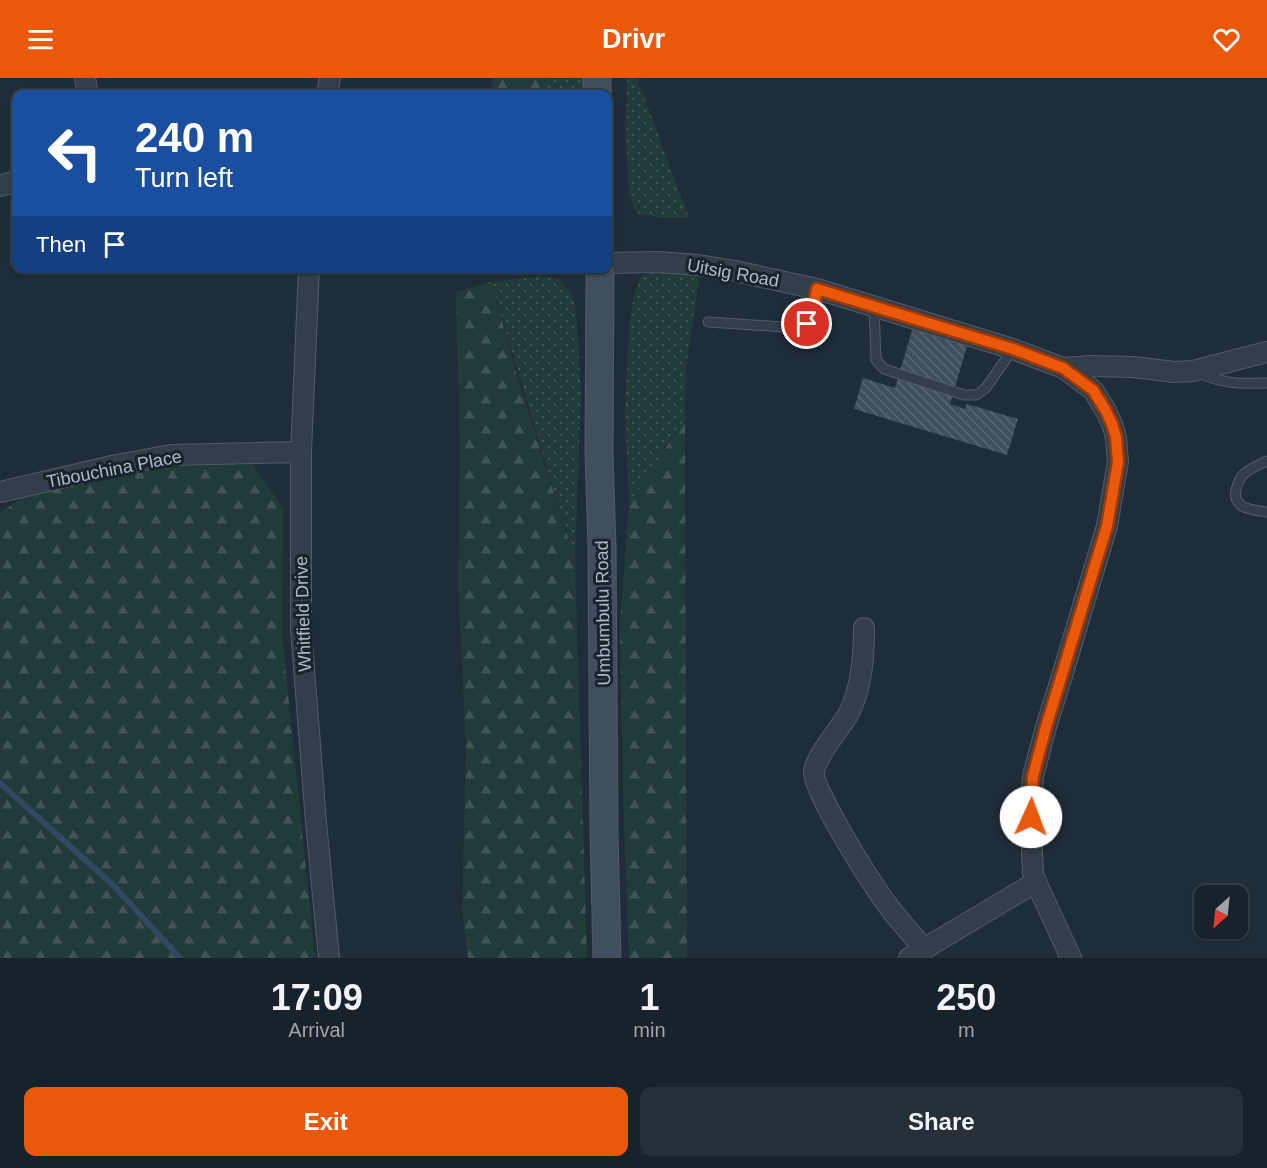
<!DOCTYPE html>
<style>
:root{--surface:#17222b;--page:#242f37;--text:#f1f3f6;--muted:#9ea4a9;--line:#363f47;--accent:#ea580c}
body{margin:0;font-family:Arial,sans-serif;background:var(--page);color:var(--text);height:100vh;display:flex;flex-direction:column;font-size:22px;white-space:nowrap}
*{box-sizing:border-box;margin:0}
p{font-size:20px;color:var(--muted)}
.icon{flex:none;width:33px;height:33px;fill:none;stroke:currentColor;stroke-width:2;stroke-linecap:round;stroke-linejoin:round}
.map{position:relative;height:880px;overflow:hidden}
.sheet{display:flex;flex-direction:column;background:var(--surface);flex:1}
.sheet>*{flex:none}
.hud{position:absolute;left:12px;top:12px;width:600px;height:183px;border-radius:12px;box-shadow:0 2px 4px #0004,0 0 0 2px var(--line);background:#1a4fa0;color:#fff;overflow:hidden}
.needle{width:39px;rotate:207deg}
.controls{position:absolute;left:1194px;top:807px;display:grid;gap:12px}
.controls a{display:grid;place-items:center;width:54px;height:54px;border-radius:12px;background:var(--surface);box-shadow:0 2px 4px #0004,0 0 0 2px var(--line);font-size:30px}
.pin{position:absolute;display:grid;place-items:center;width:51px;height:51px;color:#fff;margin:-26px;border:3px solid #fff;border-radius:50%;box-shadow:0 2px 6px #0007}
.me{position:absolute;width:66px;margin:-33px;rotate:2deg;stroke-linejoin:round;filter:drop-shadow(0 0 4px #0008)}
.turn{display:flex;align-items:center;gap:21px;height:126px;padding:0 24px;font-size:27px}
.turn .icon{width:78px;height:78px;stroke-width:2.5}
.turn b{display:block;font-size:42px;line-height:51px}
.then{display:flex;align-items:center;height:57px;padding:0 24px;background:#0003;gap:12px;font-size:22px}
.eta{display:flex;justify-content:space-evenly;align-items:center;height:102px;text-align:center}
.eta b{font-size:36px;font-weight:700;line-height:42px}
.action{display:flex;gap:12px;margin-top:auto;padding:12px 24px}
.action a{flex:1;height:69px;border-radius:12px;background:var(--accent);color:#fff;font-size:24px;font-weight:700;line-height:69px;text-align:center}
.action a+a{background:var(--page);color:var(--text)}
header{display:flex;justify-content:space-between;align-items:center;height:78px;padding:0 24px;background:var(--accent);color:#fff;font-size:27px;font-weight:700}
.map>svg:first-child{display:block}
.grass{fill:url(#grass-dots)}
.forest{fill:url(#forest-firs)}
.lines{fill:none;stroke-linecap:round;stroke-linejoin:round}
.stream{stroke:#304860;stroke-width:6}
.building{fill:url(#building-back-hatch)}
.lane-casing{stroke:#505c67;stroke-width:11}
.street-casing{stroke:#505c67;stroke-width:22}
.secondary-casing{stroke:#505c67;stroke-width:29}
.lane{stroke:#333e4a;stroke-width:9}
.street{stroke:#333e4a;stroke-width:20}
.secondary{stroke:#414e5d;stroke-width:27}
.route-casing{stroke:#983908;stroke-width:15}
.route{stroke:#ea580c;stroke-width:10}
.labels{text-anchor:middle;stroke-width:6;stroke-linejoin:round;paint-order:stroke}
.street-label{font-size:18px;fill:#adb9c6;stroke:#19232e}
</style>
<header><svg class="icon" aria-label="menu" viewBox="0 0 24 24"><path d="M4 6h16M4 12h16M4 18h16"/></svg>Drivr<svg class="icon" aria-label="heart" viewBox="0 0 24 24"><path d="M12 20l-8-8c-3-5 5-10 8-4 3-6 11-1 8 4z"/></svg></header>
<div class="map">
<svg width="1267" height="880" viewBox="0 0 1267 880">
<defs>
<pattern id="grass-dots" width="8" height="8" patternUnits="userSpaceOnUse" patternTransform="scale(1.5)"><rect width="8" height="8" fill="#213a3a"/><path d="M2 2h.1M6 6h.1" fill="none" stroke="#3f5455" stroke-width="1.8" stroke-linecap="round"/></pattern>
<pattern id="forest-firs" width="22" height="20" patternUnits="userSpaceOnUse" patternTransform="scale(1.5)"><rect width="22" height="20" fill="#213a3a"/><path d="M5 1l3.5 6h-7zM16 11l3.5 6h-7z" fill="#3f5455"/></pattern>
<pattern id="building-back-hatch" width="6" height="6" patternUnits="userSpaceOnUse" patternTransform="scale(1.5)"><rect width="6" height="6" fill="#404f5e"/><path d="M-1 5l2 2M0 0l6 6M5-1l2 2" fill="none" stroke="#596674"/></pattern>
</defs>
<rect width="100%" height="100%" fill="#1f2d39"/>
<g class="grass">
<path d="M547 0H586L585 16H544Z"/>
<path d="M627 0H637L689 140H661L636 135 629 115 626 60Z"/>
<path d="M662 192 700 195 686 291 685 341 629 426 625 329 629 248 634 217 641 198Z"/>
<path d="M540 198 559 201 573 218 577 242 581 315 575 482 491 204Z"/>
</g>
<g class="forest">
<path d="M493 0H547L543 16H489Z"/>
<path d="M491 204 519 304 575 482 587 880H468L462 832 466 668 458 504 460 371 456 214Z"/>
<path d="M685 341 687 880H629L623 711 620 544 629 426Z"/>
<path d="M252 386 283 430 282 556 315 880H0V435L26 417 116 396 187 387Z"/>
</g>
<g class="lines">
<path class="stream" d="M0 705 113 807 180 880"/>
</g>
<path class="building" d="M913 249 968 265 950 326 965 331 967 326 1018 341 1007 377 854 331 863 300 895 310Z"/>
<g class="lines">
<g class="lane-casing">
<g id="lane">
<path d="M874 229 876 282 884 291 964 317H976L985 311 1013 271"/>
<path d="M708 244 798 250C816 243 814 228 817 211"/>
<path d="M1196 294C1224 306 1238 306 1267 305"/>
<path d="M1267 383C1259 387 1247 391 1242 398 1239 402 1237 408 1236 412 1232 431 1253 432 1267 434"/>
</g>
</g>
<g class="street-casing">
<g id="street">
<path d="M85 0 88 16"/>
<path d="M327 16 330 0"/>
<path d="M0 108 16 103"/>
<path d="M608 185 658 184 698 187 735 193 817 211 1013 271 1063 290 1093 312 1106 333 1112 346 1116 359 1118 384 1107 448 1062 598 1046 649 1033 698 1031 724V754L1033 795 1036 804 1071 880"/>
<path d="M309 190 301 374V551L316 744 329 880"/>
<path d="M1063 290 1090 288 1133 289 1174 294 1193 293 1267 274"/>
<path d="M0 414 112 388 171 377 301 374"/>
<path d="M864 550C864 578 862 609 849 635 840 651 816 677 814 694 812 712 875 811 889 829 900 844 912 857 925 871"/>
<path d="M909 880 1036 804"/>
</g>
</g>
<g class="secondary-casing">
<g id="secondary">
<path d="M597 0V16"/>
<path d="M600 190 599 375 602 469 604 754 607 880"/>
</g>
</g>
<use href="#lane" class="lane"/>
<use href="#street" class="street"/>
<use href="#secondary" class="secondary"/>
</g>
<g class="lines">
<g class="route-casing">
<path id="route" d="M807 246 812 237 817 211 1013 271 1063 290 1093 312 1106 333 1112 346 1116 359 1118 384 1107 448 1046 649 1033 698 1031 739"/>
</g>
<use href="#route" class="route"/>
</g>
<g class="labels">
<g class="street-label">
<text transform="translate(733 195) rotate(10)" y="6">Uitsig Road</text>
<text transform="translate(114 391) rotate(-11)" y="6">Tibouchina Place</text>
<text transform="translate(603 535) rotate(-91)" y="6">Umbumbulu Road</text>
<text transform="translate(303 536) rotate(-92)" y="6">Whitfield Drive</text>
</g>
</g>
</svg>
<div class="controls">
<a><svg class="needle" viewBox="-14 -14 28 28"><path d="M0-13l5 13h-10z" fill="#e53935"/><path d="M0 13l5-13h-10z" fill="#9ea4a9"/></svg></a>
</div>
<div class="pin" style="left:807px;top:246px;background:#d93025"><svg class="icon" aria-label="arrive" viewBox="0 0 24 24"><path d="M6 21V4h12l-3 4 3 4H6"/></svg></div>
<svg class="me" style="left:1031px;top:739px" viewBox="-20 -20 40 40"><circle r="19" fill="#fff"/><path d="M0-13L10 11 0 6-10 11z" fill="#ea580c"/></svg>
<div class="hud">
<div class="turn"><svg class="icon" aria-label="left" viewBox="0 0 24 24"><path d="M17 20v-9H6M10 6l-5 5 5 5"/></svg><div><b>240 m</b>Turn left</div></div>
<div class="then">Then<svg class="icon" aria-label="arrive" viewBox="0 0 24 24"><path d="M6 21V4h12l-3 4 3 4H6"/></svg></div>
</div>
</div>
<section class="sheet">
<div class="eta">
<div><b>17:09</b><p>Arrival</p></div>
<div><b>1</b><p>min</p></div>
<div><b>250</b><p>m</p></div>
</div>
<div class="action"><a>Exit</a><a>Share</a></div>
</section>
